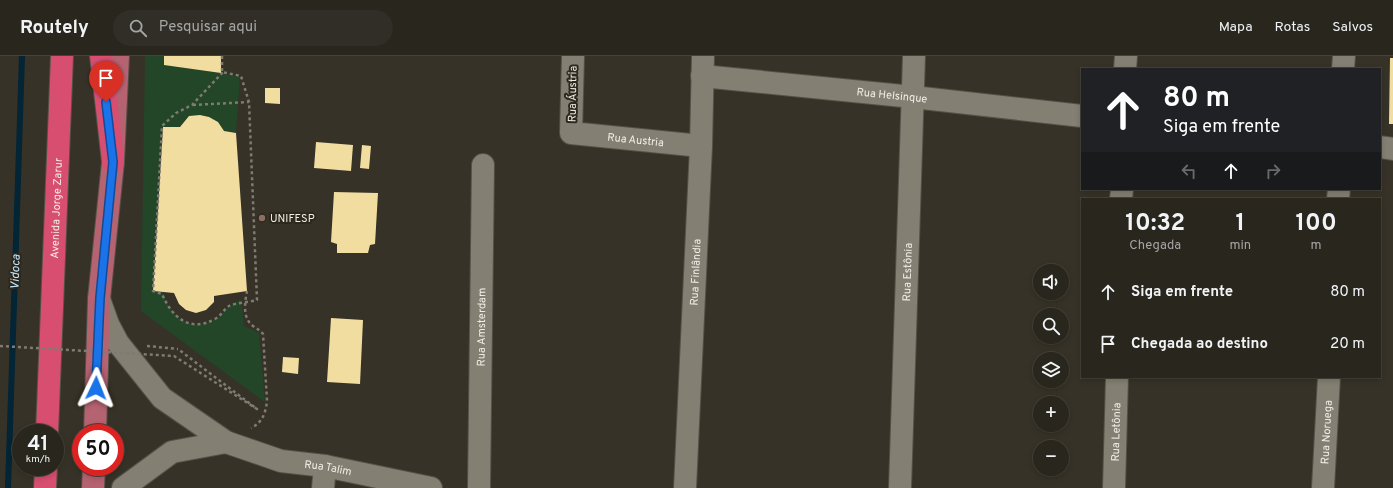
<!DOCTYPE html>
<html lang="pt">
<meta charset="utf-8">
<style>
:root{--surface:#28261d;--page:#302e26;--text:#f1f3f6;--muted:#a5a5a4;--line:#44433b}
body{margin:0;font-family:Overpass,sans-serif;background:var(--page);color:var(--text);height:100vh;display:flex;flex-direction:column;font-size:15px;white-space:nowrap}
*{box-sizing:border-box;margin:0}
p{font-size:13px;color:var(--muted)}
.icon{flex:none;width:22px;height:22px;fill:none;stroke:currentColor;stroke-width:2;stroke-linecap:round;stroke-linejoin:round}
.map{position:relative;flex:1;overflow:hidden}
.details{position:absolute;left:1081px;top:142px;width:300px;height:180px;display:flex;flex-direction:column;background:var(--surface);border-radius:0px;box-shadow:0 2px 6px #0003,0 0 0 1px var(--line)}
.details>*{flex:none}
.top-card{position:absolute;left:1081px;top:12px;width:300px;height:122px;border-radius:0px;box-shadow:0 2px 6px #0003,0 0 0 1px var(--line);background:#202124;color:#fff;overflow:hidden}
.controls{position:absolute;left:1033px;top:208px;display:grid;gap:8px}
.controls a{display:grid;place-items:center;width:36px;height:36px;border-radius:50%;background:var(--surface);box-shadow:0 2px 6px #0003,0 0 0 1px var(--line);font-size:20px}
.speed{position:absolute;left:12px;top:368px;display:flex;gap:8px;font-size:20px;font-weight:700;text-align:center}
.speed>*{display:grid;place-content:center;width:52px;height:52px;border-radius:50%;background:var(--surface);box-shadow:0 2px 6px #0003,0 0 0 1px var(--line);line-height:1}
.speed small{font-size:10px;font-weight:400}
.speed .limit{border:6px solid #d22;background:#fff;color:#111}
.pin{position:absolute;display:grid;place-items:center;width:34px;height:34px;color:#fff;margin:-41px -17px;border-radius:50% 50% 50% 0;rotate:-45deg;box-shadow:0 0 4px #0007}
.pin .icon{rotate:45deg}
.me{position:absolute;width:44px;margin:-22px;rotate:2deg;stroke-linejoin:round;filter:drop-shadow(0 0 3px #0008)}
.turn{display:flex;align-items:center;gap:14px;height:84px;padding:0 16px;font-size:18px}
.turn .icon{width:52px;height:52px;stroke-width:2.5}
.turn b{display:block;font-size:28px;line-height:34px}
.lanes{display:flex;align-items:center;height:38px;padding:0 16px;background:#0003;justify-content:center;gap:20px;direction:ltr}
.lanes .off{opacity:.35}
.eta{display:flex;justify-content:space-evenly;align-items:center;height:68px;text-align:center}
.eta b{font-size:24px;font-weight:700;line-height:28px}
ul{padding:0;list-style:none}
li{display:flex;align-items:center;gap:12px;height:52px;padding:0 16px}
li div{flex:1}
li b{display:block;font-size:15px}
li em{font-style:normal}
header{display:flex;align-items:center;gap:24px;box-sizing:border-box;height:56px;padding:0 20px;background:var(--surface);border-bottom:1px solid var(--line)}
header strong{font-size:19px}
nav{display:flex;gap:22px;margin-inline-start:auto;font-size:14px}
.search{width:280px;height:36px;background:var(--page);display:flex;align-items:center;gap:10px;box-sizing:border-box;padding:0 14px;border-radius:22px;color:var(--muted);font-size:15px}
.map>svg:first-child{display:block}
.green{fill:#234629}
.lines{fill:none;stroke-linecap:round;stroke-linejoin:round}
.stream{stroke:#032535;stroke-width:6}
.building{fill:#f2dda1}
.minor-casing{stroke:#545147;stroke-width:24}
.major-casing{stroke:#545147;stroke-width:24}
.highway-casing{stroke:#545147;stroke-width:24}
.path{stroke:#7f7b72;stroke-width:2.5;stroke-dasharray:3 3;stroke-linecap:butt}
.minor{stroke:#837f72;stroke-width:22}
.major{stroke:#b56271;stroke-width:22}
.highway{stroke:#d74e70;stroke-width:22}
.path-bridge{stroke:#7f7b72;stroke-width:2.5;stroke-dasharray:3 3;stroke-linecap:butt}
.route-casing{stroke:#114b97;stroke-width:10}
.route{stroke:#1a73e8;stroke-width:7}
.education-dot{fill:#8d6e63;stroke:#2c281d;stroke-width:1.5}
.labels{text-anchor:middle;stroke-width:4;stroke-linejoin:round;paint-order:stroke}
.street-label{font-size:11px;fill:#f1eee7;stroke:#2c281d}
.poi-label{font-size:11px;fill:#f1eee7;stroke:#2c281d;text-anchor:start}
.water-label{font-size:12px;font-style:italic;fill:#c7e9fd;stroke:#2c281d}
</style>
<header>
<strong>Routely</strong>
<div class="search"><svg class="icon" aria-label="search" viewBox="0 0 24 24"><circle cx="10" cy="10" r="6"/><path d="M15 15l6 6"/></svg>Pesquisar aqui</div>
<nav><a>Mapa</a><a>Rotas</a><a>Salvos</a></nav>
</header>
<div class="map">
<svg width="1393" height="432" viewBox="0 0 1393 432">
<rect width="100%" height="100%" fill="#363227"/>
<path class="green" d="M145 0H164L165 9 221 17 240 21 236 77 224 75C214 61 207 58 189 60L180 71H162L153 235 163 236C170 260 189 277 214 264 221 261 223 256 228 251 232 248 237 245 241 243L244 270 259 277 265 346 141 255Z"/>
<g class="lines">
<path class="stream" d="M8 432 22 0"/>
</g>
<g class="building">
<path d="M164 0H221V17L164 9Z"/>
<path d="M1390 2H1393V68H1389Z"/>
<path d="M265 32H280V48L265 47Z"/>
<path d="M200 59 209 61 218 66 224 75 236 77 247 235 214 240V246L206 254 196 257 186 254 179 248 174 237 153 235 163 71H180L189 60Z"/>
<path d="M316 86 353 89 351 115 314 112Z"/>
<path d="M362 89 371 90 369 113 360 112Z"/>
<path d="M334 136 378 137 375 188 370 189 368 197H337V188L331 186Z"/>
<path d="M331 262 363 264 360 328 327 326Z"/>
<path d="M283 301 299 302 298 318 282 316Z"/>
</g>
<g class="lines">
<g class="minor-casing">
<g id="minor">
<path id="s1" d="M573 0 571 77 701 90"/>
<path d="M1125 13 1126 0"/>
<path d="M1343 13 1344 0"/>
<path id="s2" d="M702 20 913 41 1082 60"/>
<path d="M1380 91 1393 93"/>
<path d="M1121 143 1122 133"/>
<path d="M1338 143 1339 133"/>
<path id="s3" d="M99 243 108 268 118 287 162 342 226 386 281 405 325 410 431 432"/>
<path d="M123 432 172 396 226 386"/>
<path d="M323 432 325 410"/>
<path id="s4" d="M479 432 483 109"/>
<path id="s5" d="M685 432 701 90 703 0"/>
<path id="s6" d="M900 432 914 0"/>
<path id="s7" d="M1114 432 1117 321"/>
<path id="s8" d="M1323 432 1329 321"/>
</g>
</g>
<g class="major-casing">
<g id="major">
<path d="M95 377 99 243 113 106 118 0"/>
<path d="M93 432 94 411"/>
</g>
</g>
<g class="highway-casing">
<g id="highway">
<path d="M101 0 113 106"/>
<path id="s9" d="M47 377 62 0"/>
<path d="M45 432 46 411"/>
</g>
</g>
<g class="path">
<path d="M222 0V16L241 20 249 46 257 244C249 246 235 247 229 250 224 253 221 260 215 263 189 277 172 261 162 238L153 235 162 70 176 57 192 49 223 16"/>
<path d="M193 49 249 46"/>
<path d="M247 235C245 246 242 262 253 270 257 273 260 274 263 278L267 344C266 357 262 367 251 372"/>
<path d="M147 290 178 293"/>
</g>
<use href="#minor" class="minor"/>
<use href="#major" class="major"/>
<use href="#highway" class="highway"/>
<path class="path-bridge" d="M0 290 174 300 257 353 178 293"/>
</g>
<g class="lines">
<g class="route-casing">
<path id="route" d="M96 332 100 242 113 106 106 46"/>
</g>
<use href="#route" class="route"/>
</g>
<circle class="education-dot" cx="262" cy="162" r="4"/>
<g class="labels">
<g class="street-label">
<text transform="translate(572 38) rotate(-89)" y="4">Rua Áustria</text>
<text dy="4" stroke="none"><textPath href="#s2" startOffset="191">Rua Helsinque</textPath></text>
<text dy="4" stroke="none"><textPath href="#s1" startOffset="142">Rua Austria</textPath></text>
<text dy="4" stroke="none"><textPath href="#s9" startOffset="225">Avenida Jorge Zarur</textPath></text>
<text dy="4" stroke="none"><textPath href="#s5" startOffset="216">Rua Finlândia</textPath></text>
<text dy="4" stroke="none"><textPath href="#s6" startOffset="216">Rua Estônia</textPath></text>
<text dy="4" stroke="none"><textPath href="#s4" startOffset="161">Rua Amsterdam</textPath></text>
<text dy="4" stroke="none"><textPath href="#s7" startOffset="56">Rua Letônia</textPath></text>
<text dy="4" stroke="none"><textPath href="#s8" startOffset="56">Rua Noruega</textPath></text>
<text dy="4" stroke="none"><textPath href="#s3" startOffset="302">Rua Talim</textPath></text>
</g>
<g class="poi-label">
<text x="270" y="166">UNIFESP</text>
</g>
<g class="water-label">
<text transform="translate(15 216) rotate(-88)" y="4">Vidoca</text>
</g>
</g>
</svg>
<div class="controls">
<a><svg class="icon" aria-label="sound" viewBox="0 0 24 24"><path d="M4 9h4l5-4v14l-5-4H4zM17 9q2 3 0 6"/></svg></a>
<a><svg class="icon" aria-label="search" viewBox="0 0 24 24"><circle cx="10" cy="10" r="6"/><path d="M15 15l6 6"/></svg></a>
<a><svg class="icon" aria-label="layers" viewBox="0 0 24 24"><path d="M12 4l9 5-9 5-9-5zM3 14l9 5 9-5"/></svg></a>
<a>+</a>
<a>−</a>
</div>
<div class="speed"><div>41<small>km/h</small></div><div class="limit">50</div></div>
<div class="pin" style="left:106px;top:46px;background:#d93025"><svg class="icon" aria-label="arrive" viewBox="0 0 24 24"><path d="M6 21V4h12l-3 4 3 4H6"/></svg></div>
<svg class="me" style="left:96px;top:332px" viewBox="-20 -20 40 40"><path d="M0-17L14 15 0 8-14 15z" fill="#1a73e8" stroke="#fff" stroke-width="4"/></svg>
<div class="top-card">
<div class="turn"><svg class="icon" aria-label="ahead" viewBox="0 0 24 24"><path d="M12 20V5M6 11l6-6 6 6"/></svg><div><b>80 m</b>Siga em frente</div></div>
<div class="lanes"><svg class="icon off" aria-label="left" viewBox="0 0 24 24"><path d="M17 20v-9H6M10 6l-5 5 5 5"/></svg><svg class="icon" aria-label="ahead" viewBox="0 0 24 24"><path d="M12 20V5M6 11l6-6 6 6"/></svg><svg class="icon off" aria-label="right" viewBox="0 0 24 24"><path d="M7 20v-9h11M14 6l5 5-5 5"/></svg></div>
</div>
<section class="details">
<div class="eta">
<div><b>10:32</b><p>Chegada</p></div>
<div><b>1</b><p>min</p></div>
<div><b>100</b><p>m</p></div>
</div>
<ul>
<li><svg class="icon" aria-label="ahead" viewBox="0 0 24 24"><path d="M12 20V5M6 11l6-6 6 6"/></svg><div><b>Siga em frente</b></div><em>80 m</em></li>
<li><svg class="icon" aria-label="arrive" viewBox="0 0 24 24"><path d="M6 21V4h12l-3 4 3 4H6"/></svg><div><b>Chegada ao destino</b></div><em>20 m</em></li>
</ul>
</section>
</div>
